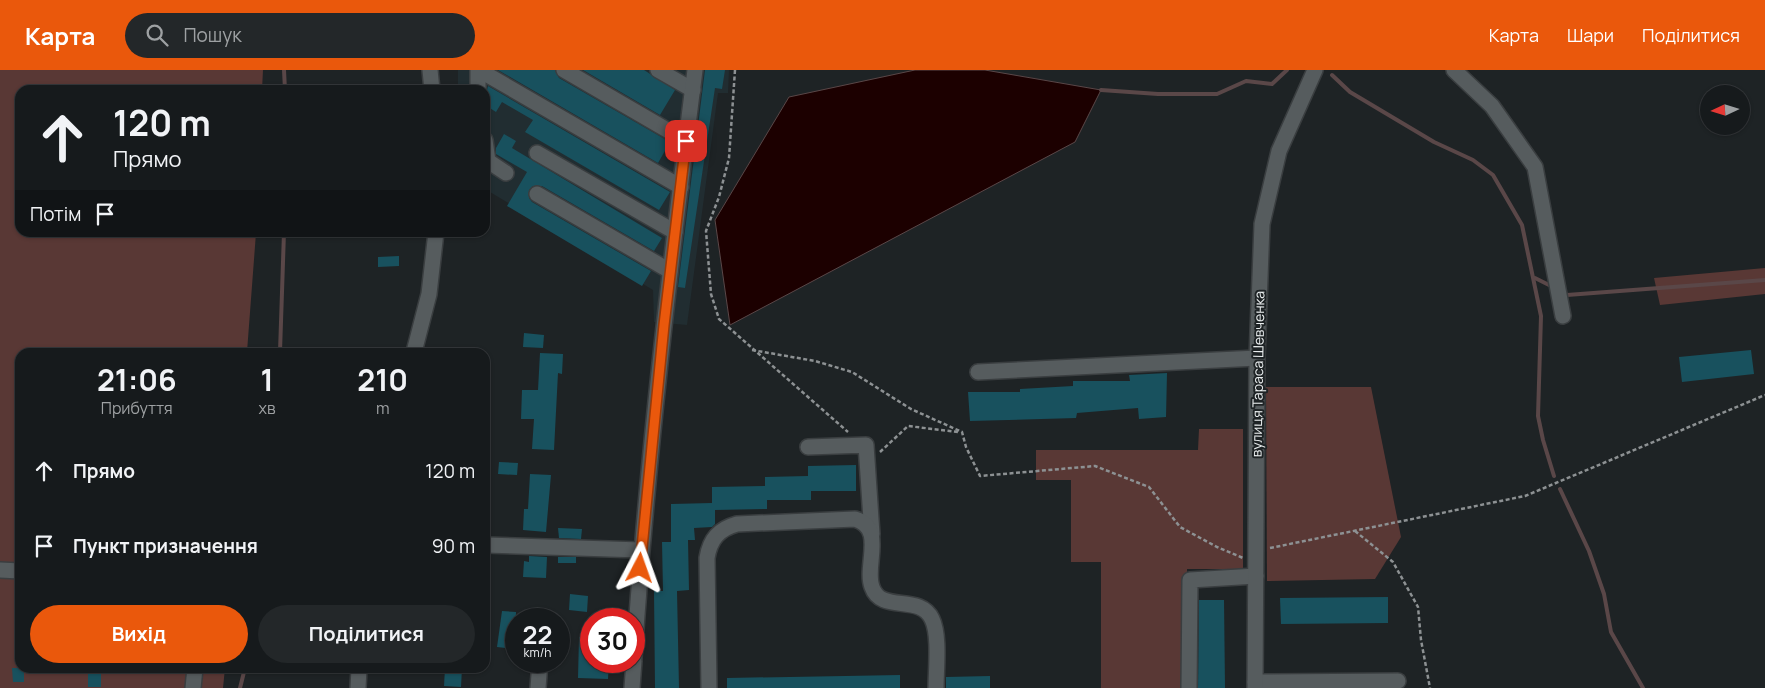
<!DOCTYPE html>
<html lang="uk">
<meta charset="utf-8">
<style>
:root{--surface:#161a1c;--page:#232729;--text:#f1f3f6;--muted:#9ea1a3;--line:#35383b;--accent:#ea580c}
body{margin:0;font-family:Manrope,sans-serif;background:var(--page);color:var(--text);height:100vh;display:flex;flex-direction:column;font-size:19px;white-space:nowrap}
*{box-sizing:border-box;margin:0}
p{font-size:16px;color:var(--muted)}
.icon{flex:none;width:28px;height:28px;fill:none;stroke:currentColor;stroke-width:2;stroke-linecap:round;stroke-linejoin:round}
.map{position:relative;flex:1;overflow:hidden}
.panel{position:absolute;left:15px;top:278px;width:475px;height:325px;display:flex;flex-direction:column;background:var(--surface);border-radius:15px;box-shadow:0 1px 4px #0004,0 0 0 1px var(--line)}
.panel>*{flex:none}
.top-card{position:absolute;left:15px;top:15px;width:475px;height:152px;border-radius:15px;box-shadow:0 1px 4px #0004,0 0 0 1px var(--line);background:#161a1c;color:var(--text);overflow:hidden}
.needle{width:32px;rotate:266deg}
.tools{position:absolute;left:1700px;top:15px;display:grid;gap:10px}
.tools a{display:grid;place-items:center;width:50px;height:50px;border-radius:50%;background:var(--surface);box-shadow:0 1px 4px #0004,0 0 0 1px var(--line);font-size:25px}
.speed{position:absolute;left:505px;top:538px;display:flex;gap:10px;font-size:25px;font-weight:700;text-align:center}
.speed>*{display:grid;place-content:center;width:65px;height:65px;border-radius:50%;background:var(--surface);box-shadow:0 1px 4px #0004,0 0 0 1px var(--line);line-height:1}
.speed small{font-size:12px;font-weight:400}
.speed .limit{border:8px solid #d22;background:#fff;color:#111}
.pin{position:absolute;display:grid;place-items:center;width:42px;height:42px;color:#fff;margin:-21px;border-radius:10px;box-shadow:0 2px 8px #0006}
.me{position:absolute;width:55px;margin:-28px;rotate:4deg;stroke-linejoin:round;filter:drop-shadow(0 0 4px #0008)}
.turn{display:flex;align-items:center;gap:18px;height:105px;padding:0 15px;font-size:22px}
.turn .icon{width:65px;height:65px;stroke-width:2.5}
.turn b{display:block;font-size:35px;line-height:42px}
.then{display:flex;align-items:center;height:48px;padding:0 15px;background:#0003;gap:10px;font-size:19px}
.eta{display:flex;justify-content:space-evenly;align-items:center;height:85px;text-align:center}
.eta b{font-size:30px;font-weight:700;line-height:35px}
.action{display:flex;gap:10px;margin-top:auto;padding:10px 15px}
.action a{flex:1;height:58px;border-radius:30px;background:var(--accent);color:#fff;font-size:20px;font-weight:700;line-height:58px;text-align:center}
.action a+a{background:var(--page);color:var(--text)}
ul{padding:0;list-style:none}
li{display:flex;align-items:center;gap:15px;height:75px;padding:0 15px}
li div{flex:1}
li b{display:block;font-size:19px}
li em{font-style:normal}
header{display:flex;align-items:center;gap:30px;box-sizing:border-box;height:70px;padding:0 25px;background:var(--accent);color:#fff}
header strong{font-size:24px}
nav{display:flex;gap:28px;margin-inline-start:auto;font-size:18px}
.search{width:350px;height:45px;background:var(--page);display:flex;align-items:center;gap:12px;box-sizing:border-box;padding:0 18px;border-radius:28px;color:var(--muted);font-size:19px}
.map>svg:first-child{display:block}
.built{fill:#212d31}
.green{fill:#593835}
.water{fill:#1c0000;stroke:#5a4748}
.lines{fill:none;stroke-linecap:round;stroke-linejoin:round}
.stream{stroke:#5a4748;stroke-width:4}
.building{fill:#18515e}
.minor-casing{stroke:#3a3e40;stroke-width:18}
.path{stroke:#8d9193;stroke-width:2.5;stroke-dasharray:4 2.5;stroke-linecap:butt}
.minor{stroke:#565c5e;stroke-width:15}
.route-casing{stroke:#983908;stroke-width:12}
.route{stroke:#ea580c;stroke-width:9}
.labels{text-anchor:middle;stroke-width:4;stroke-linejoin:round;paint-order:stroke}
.street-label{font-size:14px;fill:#eaeeef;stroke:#1e2325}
</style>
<header>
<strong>Карта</strong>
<div class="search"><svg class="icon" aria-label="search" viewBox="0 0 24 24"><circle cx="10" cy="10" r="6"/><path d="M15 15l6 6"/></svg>Пошук</div>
<nav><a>Карта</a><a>Шари</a><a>Поділитися</a></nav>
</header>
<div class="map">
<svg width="1765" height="618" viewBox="0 0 1765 618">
<rect width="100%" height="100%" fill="#1e2325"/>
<path class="built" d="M458 0H729L728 23H718L687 255 654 252 653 220 485 119V20H458Z"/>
<g class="green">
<path d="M0 0H263L262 20H20V162L256 163 247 282H20V598H225L223 618H0Z"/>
<path d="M1765 198V224L1660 235 1654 208Z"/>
<path d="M1266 317H1371L1401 467 1375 509 1267 511Z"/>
<path d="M1199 359H1243V499H1187V618H1101V492H1071V410H1036V380H1198Z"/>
</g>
<path class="water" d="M915 0H985L1101 20 1075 72 730 255 715 150 789 27Z"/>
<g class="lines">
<g class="stream">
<path d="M284 0 285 20"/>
<path d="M1332 5 1350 22 1434 72 1473 90 1493 105 1522 155 1541 246 1538 346 1543 370 1554 406"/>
<path d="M1101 20 1158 24H1217L1246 11 1272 14 1287 0"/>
<path d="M1535 208 1553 217"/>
<path d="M1563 223 1567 225 1765 210"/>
<path d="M280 282 284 162"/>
<path d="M1560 419 1589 481 1604 524 1611 562 1643 618"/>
<path d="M240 618 245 598"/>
</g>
</g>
<g class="building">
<path d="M498 0H555L559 8 670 72 658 93Z"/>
<path d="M583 0H644L675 20 660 45Z"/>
<path d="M705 0H725L722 19 715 18 685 218 678 217Z"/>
<path d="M488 16 670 122 659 140 525 62 533 50 502 32 496 42 485 35 490 26 486 24Z"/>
<path d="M504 64 516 71 512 78 662 168 654 181 542 116H533L529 120V128L532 132 651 201 642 216 507 136 527 102 496 84V78Z"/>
<path d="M399 186V196L378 197V187Z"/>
<path d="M524 263 544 265 543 278 523 277Z"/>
<path d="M1751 280 1754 304 1682 312 1679 287Z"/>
<path d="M540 283 563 284 562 304 558 303 554 380 532 379 534 349H521L522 320H538Z"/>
<path d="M1167 303 1166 347 1139 349 1138 338 1077 343 1076 348 970 351 968 322H1020V319L1073 316V311H1130L1129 305Z"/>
<path d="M499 392 518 393 517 405 498 404Z"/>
<path d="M856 395V421H811V430H767V439L715 440V454L712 457 694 458 695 470H688L689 520 677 521 679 618H655L654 521H663L662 472H671V434L712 433V417L765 416V407L808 406V396Z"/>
<path d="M530 404 551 405 546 462 523 460 524 439H528Z"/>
<path d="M558 458 582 459 581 469 559 468Z"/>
<path d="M529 486 547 487 546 508 523 507 524 491 529 492Z"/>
<rect x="558" y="487" width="18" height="6"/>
<path d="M570 524 588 526 587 542 569 540Z"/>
<path d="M1388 527V553L1281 554 1280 528Z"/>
<path d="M1199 530H1224L1225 618H1198Z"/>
<path d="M502 541 516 542 515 579 497 577Z"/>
<path d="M579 567H591V591H609L608 609 578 608Z"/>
<path d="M12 598H24V612H13Z"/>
<path d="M445 598H462L461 617 444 616Z"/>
<rect x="88" y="604" width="13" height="13"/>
<path d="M900 605V618H727V608Z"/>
<path d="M990 606V618H946V607Z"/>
</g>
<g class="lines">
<g class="minor-casing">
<g id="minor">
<path d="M430 0 432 20"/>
<path d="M479 0 681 117"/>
<path d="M564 0 686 71"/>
<path d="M658 0 693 20"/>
<path d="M1454 0 1492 36 1535 97 1563 246"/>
<path d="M478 20V0"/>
<path d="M485 70 488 91 506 103"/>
<path d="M537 83 675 162"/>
<path d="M537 124 670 201"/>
<path d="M414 282 429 224 436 162"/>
<path d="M978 302 1257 288"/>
<path d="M808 377 866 375 872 464"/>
<path d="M486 475 641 480"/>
<path d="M0 500 20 501"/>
<path d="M634 588C647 391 670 195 695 0"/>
<path d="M1255 612 1398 611"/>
<path d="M193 618 195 598"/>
<path d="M358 618 359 598"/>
<path d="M538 618 540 591"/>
<path d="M632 618 634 591"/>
<path d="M709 618 707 488C710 469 719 459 737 454L855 449C886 458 864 496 872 517 881 544 920 523 932 549 940 565 936 600 936 618"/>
<path d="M1189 618 1190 510 1256 506"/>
<path d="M1255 618 1257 288 1262 154 1279 81 1315 0"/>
</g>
</g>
<g class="path">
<path d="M735 0 729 88 719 127 706 161 711 224 719 249 848 362"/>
<path d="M752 280 815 291 852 302 911 339 962 362 966 377 980 406 1095 396 1149 417 1180 457 1217 477 1243 488"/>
<path d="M880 382 908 356 958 362"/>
<path d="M1355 461 1393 492 1418 537 1421 570 1430 618"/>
<path d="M1270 478 1525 426 1765 325"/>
</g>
<use href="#minor" class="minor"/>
</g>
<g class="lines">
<g class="route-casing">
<path id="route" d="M640 498 664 255 686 71"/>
</g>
<use href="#route" class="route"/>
</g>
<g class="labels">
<g class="street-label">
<text transform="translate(1258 304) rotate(-89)" y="5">вулиця Тараса Шевченка</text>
</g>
</g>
</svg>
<div class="tools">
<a><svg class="needle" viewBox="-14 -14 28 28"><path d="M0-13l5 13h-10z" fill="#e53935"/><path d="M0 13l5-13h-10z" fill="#9ea1a3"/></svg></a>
</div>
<div class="speed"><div>22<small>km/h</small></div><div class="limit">30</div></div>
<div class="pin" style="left:686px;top:71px;background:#d93025"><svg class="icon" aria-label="arrive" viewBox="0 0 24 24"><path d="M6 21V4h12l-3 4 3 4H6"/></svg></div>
<svg class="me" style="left:640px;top:498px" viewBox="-20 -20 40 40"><path d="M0-17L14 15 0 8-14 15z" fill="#ea580c" stroke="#fff" stroke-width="4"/></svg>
<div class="top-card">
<div class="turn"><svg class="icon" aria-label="ahead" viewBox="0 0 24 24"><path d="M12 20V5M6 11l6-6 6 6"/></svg><div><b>120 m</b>Прямо</div></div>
<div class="then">Потім<svg class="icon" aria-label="arrive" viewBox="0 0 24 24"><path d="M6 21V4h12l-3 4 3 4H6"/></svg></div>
</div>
<section class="panel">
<div class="eta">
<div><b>21:06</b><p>Прибуття</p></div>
<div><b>1</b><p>хв</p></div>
<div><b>210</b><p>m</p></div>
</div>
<ul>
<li><svg class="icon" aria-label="ahead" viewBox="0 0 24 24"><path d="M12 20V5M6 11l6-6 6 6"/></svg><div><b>Прямо</b></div><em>120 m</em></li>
<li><svg class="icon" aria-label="arrive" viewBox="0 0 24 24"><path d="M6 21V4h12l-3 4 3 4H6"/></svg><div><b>Пункт призначення</b></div><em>90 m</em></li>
</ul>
<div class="action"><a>Вихід</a><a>Поділитися</a></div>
</section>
</div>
